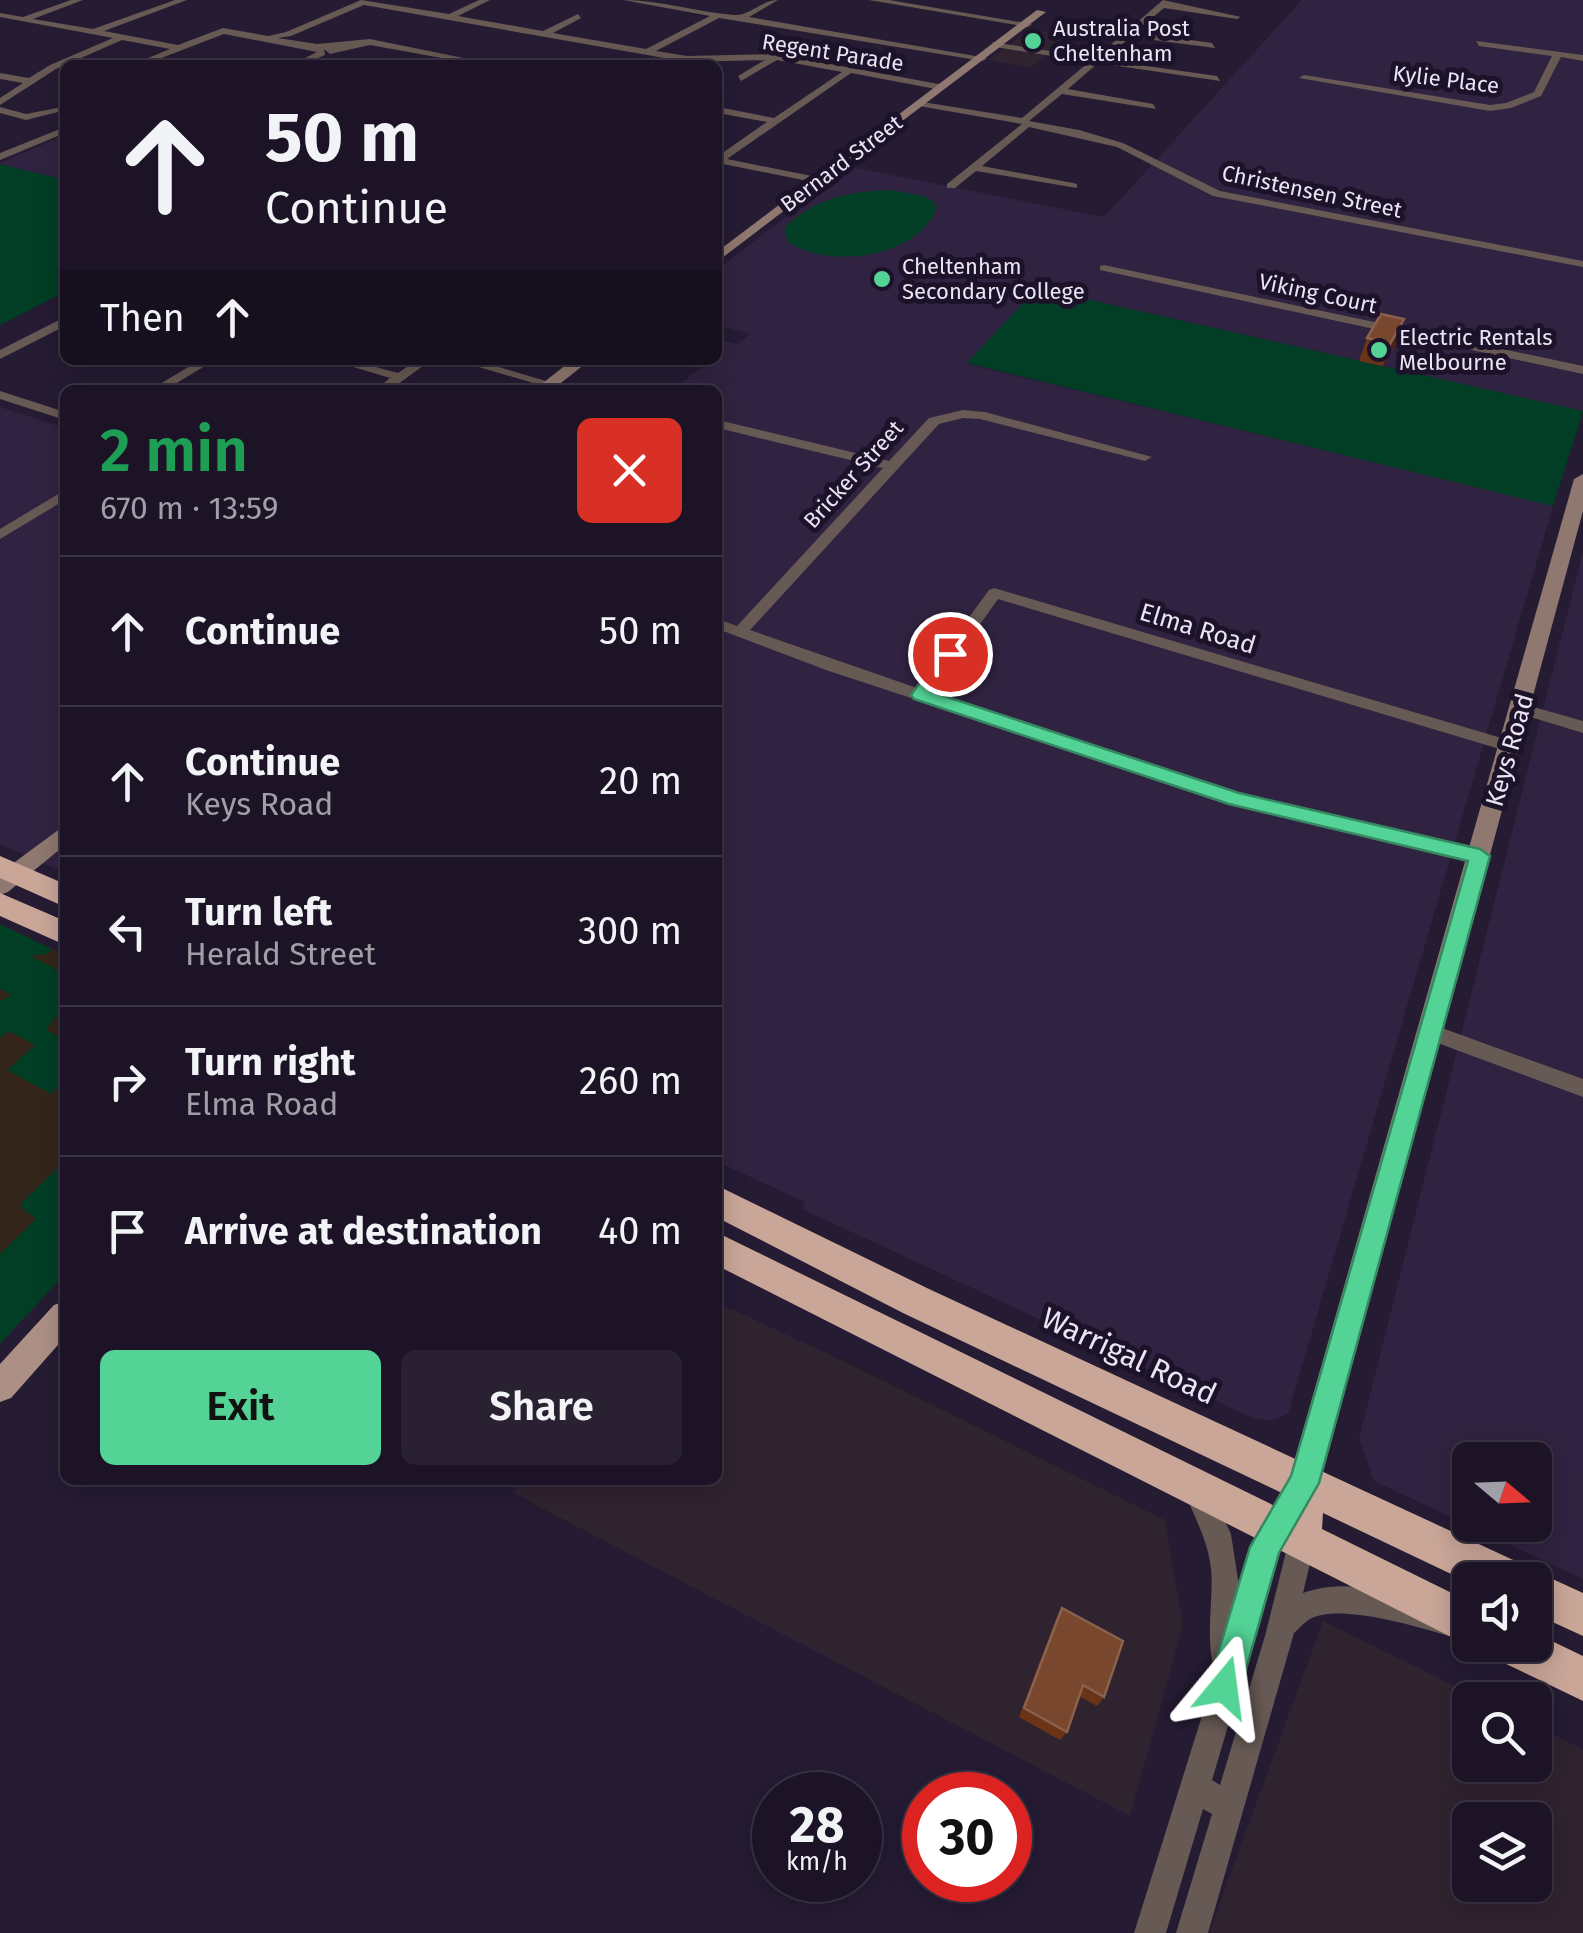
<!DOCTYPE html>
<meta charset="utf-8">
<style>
:root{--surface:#1c1426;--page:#292132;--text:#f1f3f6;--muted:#a09ea7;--line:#3a3343;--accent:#53d396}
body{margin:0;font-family:"Fira Sans",sans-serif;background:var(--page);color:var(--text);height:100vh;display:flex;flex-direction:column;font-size:38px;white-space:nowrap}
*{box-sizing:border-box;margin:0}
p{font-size:32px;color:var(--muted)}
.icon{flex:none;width:55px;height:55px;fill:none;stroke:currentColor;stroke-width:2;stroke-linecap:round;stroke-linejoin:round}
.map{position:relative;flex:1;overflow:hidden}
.drawer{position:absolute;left:60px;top:385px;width:662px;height:1100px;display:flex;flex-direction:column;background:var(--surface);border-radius:15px;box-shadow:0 5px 25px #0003,0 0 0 2px var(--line)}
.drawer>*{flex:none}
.guide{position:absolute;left:60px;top:60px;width:662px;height:305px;border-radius:15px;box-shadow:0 5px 25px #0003,0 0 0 2px var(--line);background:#1c1426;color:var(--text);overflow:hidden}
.needle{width:65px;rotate:109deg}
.tools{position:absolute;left:1452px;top:1442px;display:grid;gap:20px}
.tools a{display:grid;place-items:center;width:100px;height:100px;border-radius:15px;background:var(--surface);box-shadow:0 5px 25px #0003,0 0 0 2px var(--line);font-size:50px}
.speed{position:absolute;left:752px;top:1772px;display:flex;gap:20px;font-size:50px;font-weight:700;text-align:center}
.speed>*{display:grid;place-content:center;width:130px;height:130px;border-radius:50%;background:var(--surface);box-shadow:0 5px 25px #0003,0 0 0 2px var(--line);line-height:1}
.speed small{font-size:25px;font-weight:400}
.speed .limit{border:15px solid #d22;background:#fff;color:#111}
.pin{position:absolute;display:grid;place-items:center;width:85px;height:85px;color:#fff;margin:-42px;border:5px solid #fff;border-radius:50%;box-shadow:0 2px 10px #0007}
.me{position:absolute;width:110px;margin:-55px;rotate:16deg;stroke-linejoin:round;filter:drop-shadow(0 0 8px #0008)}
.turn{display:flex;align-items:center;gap:35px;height:210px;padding:0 40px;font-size:45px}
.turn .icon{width:130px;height:130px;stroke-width:2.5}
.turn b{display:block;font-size:70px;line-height:85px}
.then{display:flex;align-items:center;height:95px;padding:0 40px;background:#0003;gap:20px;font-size:38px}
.round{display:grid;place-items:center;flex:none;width:105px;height:105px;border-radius:15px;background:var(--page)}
.head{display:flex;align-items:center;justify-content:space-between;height:170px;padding:0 40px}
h1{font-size:60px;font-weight:600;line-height:75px;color:#1e9e55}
.primary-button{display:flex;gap:20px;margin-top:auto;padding:20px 40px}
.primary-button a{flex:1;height:115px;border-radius:15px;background:var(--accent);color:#111;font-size:40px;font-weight:600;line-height:115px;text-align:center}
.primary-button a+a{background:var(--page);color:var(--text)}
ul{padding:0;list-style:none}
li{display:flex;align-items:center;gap:30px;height:150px;padding:0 40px;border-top:2px solid var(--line)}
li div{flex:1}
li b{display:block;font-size:38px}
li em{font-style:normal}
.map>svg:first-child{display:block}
.commercial{fill:#302330;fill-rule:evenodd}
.built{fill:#302341;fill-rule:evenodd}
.medical{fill:#332519}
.green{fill:#023e25}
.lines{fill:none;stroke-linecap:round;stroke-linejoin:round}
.street{fill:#675953;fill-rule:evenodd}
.secondary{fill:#8e786f;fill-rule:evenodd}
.primary{fill:#ad9085;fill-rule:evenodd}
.highway{fill:#c9a698;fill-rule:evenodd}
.wall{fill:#6c3416}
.shaded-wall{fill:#4a2217}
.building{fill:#79472e;stroke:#8b604d;stroke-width:2.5}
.route{fill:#53d396;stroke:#368962;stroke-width:2.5}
.poi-dot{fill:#53d396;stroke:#1c1229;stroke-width:4}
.labels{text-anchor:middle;stroke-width:10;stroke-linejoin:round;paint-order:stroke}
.far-poi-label{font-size:22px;fill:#eae4f4;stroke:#1c1229;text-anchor:start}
.far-street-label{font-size:22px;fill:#eae4f4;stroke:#1c1229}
.street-label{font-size:25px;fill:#eae4f4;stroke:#1c1229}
.near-street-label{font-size:30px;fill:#eae4f4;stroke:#1c1229}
</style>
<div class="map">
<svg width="1583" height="1933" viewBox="0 0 1583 1933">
<rect width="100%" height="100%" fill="#251b33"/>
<g class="commercial">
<path d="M1030 29 1072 36 1030 68 989 60Z"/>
<path d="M718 1303 841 1360 1165 1520 1183 1625 1130 1816 513 1493 521 1480H718Z"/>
<path d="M1323 1621 1483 1700H1470V1765H1535V1726L1583 1749V1933H1209ZM1470 1820H1535V1885H1470Z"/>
</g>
<g class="built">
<path d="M1302 0H1583V411L1038 288 968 364 1553 506 1288 1414 1273 1420 1255 1419 802 1209 805 1202 718 1162V390H673L706 363 699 360H718V339L736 344 751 334 718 325V269L850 167 1104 217Z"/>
<path d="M65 135V180L0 164V163Z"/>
<path d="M0 407 65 428V873L0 844Z"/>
<path d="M1583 551V1579L1374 1481 1359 1438ZM1470 1460H1535V1525H1470Z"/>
</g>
<path class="medical" d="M0 924 65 955V1274L0 1344Z"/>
<g class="green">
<path d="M0 164 65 180V292L0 325Z"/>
<path d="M890 190 924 196 934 202 936 210C916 258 827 270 787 241L785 227C814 199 850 191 890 190Z"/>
<path d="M1037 288 1583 411V412L1553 506 967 363Z"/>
<path d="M0 924 52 949 47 954 31 956 65 974V1022L55 1017 46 1030 65 1040V1080L51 1094 7 1070 35 1045 9 1031 0 1038V1001L12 995 0 989Z"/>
<path d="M65 1161V1274L0 1344V1254L36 1219 22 1208 21 1203Z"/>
</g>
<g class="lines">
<g class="street">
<path d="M71 0H83L33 19 93 29 175 0H187L104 31 178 45 223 28 268 36 286 32 361 0 449 14 479 0H490L458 16 543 31 578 14 581 18 553 33 646 49 710 16 623 0C661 0 697 12 734 15 750 16 761 0 778 0L749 17 987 58 983 61 719 18 656 51 687 56 776 54 944 85 941 90 851 73 727 159 822 178 818 183 718 163V156L767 122 718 113V107L774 118 842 72 777 60 741 81 738 76 765 60 687 62 364 5 291 36 278 38 317 44 370 39 498 65H480L370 45 330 54 324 49 325 55 302 65H291L317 52 224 34 143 65H131L170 49 122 40 56 69 0 105V98L23 83 0 79V73L29 78 50 65 113 38 0 17V13L23 17Z"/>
<path d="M869 0H889L1032 24 1028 27Z"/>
<path d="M1163 0 1241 17 1237 19 1164 8 1135 32 1212 43 1215 48 1130 37 1104 60 1217 76 1220 81 1098 63 1068 89 1153 104 1156 109 1062 94 1029 121 1079 130 1123 143 1220 191 1583 261V267L1213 196 1117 147 1029 127 982 166 1073 183 1077 184V188L976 171 955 188H947V184L1022 124 919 106 916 101 1022 118 1089 62 995 47 992 42 1095 58Z"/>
<path d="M1476 41 1583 55V61L1561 57 1541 96 1511 108 1490 111 1299 78 1304 75 1490 105 1506 103 1534 92 1552 56 1479 46Z"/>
<path d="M0 107 26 114 57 108 62 111 26 120 0 113Z"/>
<path d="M65 127V133L0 160V153Z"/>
<path d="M1104 265 1583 366V374L1100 270V266Z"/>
<path d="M65 317V326L0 359V350Z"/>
<path d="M200 360H215L165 390H150Z"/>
<path d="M330 360H350L398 373 417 360H431L390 390H375L390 378Z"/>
<path d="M455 360H475L556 384 550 388Z"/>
<path d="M0 391 65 412V420L0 399Z"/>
<path d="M963 410 985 412 1152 457 1145 461 980 419 963 418 939 424 750 630 917 688 989 590 994 588 1515 742 1518 746 1515 750H1503L998 599 931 693 1239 793 1487 851 1489 856 1487 861 1480 863 1230 803 826 670 718 629V619L737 626 883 468 718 428V420L889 461 929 418Z"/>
<path d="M65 490V500L0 539V529Z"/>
<path d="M1520 703 1583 721V733L1514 712V704Z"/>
<path d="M1431 1024 1583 1079V1097L1424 1038 1421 1032 1424 1026Z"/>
<path d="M1199 1482 1208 1486 1231 1534 1240 1593 1264 1518 1274 1515 1284 1518 1287 1528 1212 1780 1220 1785 1265 1636 1291 1532 1301 1528 1311 1532 1315 1542 1303 1593C1357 1574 1417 1600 1470 1614V1642C1434 1632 1346 1602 1312 1618 1305 1621 1300 1628 1294 1633L1208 1933H1176L1212 1814 1203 1809 1166 1933H1134L1216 1671C1204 1648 1214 1597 1211 1569 1208 1541 1196 1521 1186 1495L1190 1486Z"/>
</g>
<g class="secondary">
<path d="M1037 10 1046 12 718 261V251Z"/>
<path d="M572 360H590L552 390H534Z"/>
<path d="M1583 474V511L1320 1483 1316 1495 1304 1499 1292 1495 1288 1483 1574 479Z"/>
<path d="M65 825V845L8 892 0 895V873Z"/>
</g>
<path class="primary" d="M65 1301V1337L11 1398 0 1402V1364L54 1305Z"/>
<g class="highway">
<path d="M0 856 65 884V907L0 878Z"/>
<path d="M0 893 65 921V945L0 916Z"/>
<path d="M718 1186 929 1289 1524 1565 1527 1574 1535 1571 1583 1593V1636L1535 1614V1580L1470 1583 1323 1513 1322 1529 1470 1602V1645L1455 1639 718 1266V1233L1283 1510 1284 1494 903 1313 718 1218Z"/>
<path d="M1535 1633 1583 1656V1701L1498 1660 1492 1645H1535Z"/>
</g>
</g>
<g class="wall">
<path d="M1367 338 1397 342 1383 366 1359 361Z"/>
<path d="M1062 1608 1104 1697 1097 1706 1079 1696 1067 1732 1060 1740 1019 1717 1056 1619Z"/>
</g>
<path class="shaded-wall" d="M1404 319 1397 342 1383 366 1390 344Z"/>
<g class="building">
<path d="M1381 314 1404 319 1390 344 1367 338Z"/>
<path d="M1062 1608 1123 1641 1104 1697 1083 1685 1067 1732 1024 1708Z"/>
</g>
<path class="route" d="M950 649 959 654 932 692 1239 793 1480 849 1490 856 1319 1483 1279 1553 1241 1687 1236 1699 1224 1703 1213 1699 1208 1687 1250 1547 1291 1476 1468 861 1229 804 914 699 911 695 944 650Z"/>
<g class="poi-dot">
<circle cx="1033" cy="41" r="10"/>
<circle cx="882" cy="279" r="10"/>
<circle cx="1379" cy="350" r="10"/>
</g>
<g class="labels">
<g class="far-poi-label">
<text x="1053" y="36">Australia Post<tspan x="1053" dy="25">Cheltenham</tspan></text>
<text x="902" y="274">Cheltenham<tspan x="902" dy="25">Secondary College</tspan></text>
<text x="1399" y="345">Electric Rentals<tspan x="1399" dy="25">Melbourne</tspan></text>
</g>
<g class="far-street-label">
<text transform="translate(833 52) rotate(9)" y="8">Regent Parade</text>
<text transform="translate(1446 79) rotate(7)" y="8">Kylie Place</text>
<text transform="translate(841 163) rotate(-37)" y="8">Bernard Street</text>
<text transform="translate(1312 191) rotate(12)" y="8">Christensen Street</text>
<text transform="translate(1318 293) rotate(12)" y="8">Viking Court</text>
<text transform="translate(853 474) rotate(-48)" y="8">Bricker Street</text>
</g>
<g class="street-label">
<text transform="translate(1198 628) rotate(17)" y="9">Elma Road</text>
<text transform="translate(1509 750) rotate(-74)" y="9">Keys Road</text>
</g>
<g class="near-street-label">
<text transform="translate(1129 1356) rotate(25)" y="10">Warrigal Road</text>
</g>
</g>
</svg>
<div class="tools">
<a><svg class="needle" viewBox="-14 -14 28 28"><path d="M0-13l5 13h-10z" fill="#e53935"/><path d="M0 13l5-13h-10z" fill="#a09ea7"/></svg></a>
<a><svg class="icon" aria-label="sound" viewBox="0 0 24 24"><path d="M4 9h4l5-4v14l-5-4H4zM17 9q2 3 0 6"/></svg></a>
<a><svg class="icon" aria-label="search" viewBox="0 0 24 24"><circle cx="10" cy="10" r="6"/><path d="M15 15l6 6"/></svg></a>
<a><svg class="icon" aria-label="layers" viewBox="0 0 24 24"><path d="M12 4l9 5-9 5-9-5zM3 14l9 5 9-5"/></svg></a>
</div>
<div class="speed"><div>28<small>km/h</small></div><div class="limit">30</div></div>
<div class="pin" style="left:950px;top:654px;background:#d93025"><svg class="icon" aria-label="arrive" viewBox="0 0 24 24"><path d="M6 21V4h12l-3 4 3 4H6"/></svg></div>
<svg class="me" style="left:1224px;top:1687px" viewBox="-20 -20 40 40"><path d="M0-17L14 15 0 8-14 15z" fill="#53d396" stroke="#fff" stroke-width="4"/></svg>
<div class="guide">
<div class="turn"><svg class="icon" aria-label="ahead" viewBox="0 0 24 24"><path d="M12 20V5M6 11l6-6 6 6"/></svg><div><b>50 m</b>Continue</div></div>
<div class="then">Then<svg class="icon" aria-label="ahead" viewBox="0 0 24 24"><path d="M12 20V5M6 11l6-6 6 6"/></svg></div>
</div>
<section class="drawer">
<div class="head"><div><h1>2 min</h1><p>670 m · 13:59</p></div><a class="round" style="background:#d93025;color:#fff"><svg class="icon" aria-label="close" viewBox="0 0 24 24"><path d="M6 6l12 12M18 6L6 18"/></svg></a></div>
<ul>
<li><svg class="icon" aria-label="ahead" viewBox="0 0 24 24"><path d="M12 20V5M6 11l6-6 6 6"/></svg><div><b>Continue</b></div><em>50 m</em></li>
<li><svg class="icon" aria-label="ahead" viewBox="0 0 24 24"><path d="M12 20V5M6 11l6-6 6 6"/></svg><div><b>Continue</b><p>Keys Road</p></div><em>20 m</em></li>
<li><svg class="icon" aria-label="left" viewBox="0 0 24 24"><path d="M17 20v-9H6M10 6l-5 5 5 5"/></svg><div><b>Turn left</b><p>Herald Street</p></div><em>300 m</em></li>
<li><svg class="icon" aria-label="right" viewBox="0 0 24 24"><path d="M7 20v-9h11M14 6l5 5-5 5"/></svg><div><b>Turn right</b><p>Elma Road</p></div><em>260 m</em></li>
<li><svg class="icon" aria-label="arrive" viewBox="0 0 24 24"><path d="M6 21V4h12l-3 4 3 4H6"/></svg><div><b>Arrive at destination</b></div><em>40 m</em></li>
</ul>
<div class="primary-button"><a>Exit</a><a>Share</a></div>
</section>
</div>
